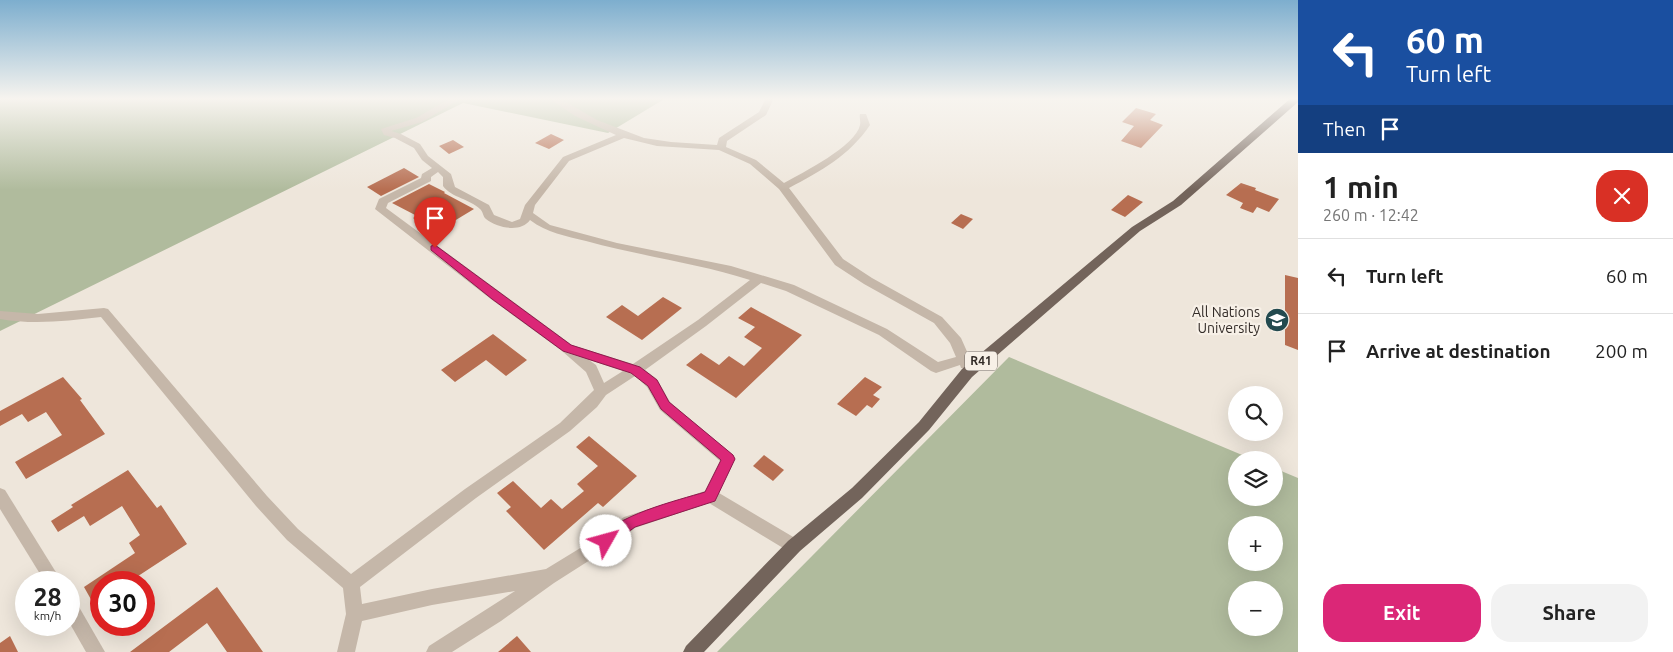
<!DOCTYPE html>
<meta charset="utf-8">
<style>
:root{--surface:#fff;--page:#f2f2f2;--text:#222;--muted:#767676;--line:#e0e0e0;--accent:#db2777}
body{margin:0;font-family:Ubuntu,sans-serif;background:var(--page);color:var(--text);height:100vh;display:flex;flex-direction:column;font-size:19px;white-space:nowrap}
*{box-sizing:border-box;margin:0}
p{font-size:16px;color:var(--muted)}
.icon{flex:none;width:28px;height:28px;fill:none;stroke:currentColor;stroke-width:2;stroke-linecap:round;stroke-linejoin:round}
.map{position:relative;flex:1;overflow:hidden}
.side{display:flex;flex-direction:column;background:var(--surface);width:375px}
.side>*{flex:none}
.banner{background:#1a4fa0;color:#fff;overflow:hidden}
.controls{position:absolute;left:1228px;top:386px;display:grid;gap:10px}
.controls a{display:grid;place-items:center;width:55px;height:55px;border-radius:50%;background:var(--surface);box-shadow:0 5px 20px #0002;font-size:25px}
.speed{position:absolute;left:15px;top:571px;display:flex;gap:10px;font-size:25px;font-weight:700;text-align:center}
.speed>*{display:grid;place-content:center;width:65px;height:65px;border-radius:50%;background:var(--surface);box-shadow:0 5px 20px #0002;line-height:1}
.speed small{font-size:12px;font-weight:400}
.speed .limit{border:8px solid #d22;background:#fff;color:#111}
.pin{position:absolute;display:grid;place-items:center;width:42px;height:42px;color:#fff;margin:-51px -21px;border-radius:50% 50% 50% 0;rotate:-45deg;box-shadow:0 0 5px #0007}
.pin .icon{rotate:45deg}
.me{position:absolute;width:55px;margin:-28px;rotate:52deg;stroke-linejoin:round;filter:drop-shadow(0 0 4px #0008)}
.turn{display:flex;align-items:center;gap:18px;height:105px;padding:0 25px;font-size:22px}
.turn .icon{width:65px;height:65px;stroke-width:2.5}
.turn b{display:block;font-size:35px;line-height:42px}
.then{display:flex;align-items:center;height:48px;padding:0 25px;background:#0003;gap:10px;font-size:19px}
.round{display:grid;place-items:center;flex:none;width:52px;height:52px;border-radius:20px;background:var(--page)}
.overview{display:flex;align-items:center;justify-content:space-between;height:85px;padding:0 25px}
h1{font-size:30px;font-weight:700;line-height:38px}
.primary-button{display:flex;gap:10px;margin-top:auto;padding:10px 25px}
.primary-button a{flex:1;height:58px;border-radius:20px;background:var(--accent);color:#fff;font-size:20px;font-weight:700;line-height:58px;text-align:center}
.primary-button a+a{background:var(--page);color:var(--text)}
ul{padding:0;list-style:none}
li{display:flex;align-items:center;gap:15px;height:75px;padding:0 25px;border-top:1px solid var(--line)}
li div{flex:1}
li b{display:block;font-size:19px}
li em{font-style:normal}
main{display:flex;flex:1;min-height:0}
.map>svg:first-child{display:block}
.green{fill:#b0bb9d;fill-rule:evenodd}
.building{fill:#b76e51}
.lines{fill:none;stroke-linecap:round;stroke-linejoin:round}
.minor{fill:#c5b7a9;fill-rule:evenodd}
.primary{fill:#73645b;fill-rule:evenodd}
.route{fill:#db2777;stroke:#8e194d}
.labels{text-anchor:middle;stroke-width:4.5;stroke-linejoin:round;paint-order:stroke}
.shield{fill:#f7f0e7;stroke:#6e6761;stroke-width:1}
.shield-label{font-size:12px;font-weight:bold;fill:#332c28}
.poi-label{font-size:14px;fill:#332c28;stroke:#f7f0e7;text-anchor:end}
</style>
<main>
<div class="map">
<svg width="1298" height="652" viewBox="0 0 1298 652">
<rect width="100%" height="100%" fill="#eee6db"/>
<g class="green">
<path d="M0 98H666L608 133 463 103 0 331Z"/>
<path d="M1009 357 1254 460H1236V498H1274V468L1298 478V652H717ZM1236 525H1274V562H1236ZM1236 590H1274V628H1236Z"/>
</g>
<g class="building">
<path d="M1136 108 1156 114 1150 120 1163 125 1141 148 1121 141 1134 126 1122 122Z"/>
<path d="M551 134 564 140 549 149 535 143Z"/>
<path d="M453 140 464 147 449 154 439 146Z"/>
<path d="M404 168 419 177 381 196 367 187Z"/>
<path d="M1241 183 1256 188 1255 190 1279 199 1269 212 1257 207 1253 213 1240 208 1243 203 1226 195Z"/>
<path d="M429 184 445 192 444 193 474 209 436 232 413 218 417 216 392 203Z"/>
<path d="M1128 195 1143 202 1125 217 1111 210Z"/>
<path d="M961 214 973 219 963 229 951 223Z"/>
<path d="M1285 275 1298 278V350L1285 345Z"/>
<path d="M663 297 682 308 642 340 606 317 622 305 638 316Z"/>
<path d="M751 307 802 335 736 398 686 365 701 353 719 365 729 356 744 366 762 348 744 337 755 327 738 318Z"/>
<path d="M493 334 527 360 506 376 486 360 455 382 441 370Z"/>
<path d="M63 377 82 399 80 400 105 434 26 479 15 462 62 435 46 412 28 422 22 414 0 426V411Z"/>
<path d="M865 377 882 387 873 395 880 399 872 408 867 405 856 416 837 404Z"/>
<path d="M589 436 637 476 603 507 598 503 544 550 506 511 511 507 497 493 513 481 541 508 551 499 562 509 584 491 577 484 598 466 576 447Z"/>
<path d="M764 455 784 470 773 481 753 466Z"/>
<path d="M128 470 157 508 161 505 187 544 129 582H101V597L93 603 84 587 135 553 129 543 140 535 122 506 90 526 84 516 58 532 51 521 73 507 71 505Z"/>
<path d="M217 587 263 652H227L207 623 169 652H130Z"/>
<path d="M10 636 18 652H0V643Z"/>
<path d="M517 636 531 652H498Z"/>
</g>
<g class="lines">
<g class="minor">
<path d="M451 98H462L422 122 391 131 401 134 420 144 428 156 451 174 455 187 489 205 494 215 512 222 520 219 525 205 563 157 616 135 575 116 549 98H559L597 120 644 138 671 142 717 145 719 138 759 112 766 98H774L766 115 727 141 726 147 756 160 784 183C802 173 856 146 860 125 861 121 859 118 860 114H866L870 125C849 156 821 171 789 188L843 259 872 278 942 317 961 338 973 365 971 368H961L960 365 936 373 931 371 879 335 786 291 761 283 706 326 645 370 657 379 670 402 733 455 735 459 719 493 800 541 802 546 800 551 794 554 788 551 709 503 635 528 612 546 554 583 501 621 452 652H426L429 646 515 591 432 605 362 621 355 652H337L346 614 343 588 287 540 256 506 101 317C67 321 34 325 0 319V311L38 314 104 308 108 309 267 496 298 529 351 574 465 489 560 423 594 390 586 372 562 351 492 300 375 209 379 199 421 178 422 174 432 168 422 160 414 148 395 138 384 135 381 129 416 118ZM624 138 657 146 719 150 750 164 779 189 835 265 864 284 934 323 950 343 956 357 938 362 887 329 794 285 731 266 617 243 550 225 533 213 535 205 569 161ZM438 172 443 177V186C452 198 470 199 480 209 483 211 483 217 486 219 497 228 521 233 530 220 547 233 566 236 586 241 640 256 697 263 750 280L698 320 633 364 572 345 386 208 388 203 431 181V177ZM589 360 623 371 604 383 596 365ZM635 376 647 387 660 410 720 461 705 491 624 517 600 536 546 569 432 589 362 604 360 587 476 498 570 431 597 407 606 395Z"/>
<path d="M0 488 5 490 62 582H45L0 509Z"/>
<path d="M69 597 75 600 105 652H86L69 622Z"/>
</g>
<path class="primary" d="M1291 98H1298V102L1181 205 1140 231 972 377 929 430 862 498 800 551 704 652H683L686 646 788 541 852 488 919 422 962 369 1132 227 1173 201Z"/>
</g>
<linearGradient id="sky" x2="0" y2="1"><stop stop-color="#7daece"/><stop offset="0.52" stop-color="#f7f4ef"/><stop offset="1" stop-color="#f7f4ef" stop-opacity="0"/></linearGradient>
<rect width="1298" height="190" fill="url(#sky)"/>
<path class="route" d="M435 245 571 345 640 367 657 380 669 402 733 455 735 459 715 501 635 527 606 548 601 546 599 541C611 516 679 500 705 492L721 460 661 409 648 386 631 373 563 351 492 299 431 250V246Z"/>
<defs>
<g id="university-disc" transform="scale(1.25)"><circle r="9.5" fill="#234a4f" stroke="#f7f0e7"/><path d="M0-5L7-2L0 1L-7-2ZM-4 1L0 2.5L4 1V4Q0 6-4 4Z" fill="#fff"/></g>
</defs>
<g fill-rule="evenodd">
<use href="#university-disc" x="1277" y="320"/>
</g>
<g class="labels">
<rect class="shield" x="965" y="351.5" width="32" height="19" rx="4"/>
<g class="shield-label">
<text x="981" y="365">R41</text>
</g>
<g class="poi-label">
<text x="1260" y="317">All Nations<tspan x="1260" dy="16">University</tspan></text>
</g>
</g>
</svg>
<div class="controls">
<a><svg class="icon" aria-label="search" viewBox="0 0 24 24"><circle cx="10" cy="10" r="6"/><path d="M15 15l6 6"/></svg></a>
<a><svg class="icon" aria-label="layers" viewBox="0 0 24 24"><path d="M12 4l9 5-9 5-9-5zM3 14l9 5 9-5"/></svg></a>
<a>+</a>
<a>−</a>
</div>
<div class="speed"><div>28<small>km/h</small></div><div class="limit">30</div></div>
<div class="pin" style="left:435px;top:248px;background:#d93025"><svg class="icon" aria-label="arrive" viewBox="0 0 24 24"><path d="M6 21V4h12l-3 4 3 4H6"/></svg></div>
<svg class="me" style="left:606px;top:541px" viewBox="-20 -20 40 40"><circle r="19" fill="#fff"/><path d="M0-13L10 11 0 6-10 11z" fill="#db2777"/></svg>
</div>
<section class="side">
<div class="banner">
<div class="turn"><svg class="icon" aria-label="left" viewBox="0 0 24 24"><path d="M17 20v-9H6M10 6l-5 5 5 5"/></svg><div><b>60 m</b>Turn left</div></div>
<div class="then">Then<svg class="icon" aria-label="arrive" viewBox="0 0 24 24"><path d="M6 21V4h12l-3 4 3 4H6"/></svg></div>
</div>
<div class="overview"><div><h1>1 min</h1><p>260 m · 12:42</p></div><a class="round" style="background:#d93025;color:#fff"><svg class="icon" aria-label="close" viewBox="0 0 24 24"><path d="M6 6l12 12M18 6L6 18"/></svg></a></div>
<ul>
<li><svg class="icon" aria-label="left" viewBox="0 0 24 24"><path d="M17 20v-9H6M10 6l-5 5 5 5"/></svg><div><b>Turn left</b></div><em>60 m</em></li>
<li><svg class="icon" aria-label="arrive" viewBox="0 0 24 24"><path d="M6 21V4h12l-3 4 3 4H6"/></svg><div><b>Arrive at destination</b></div><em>200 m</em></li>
</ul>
<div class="primary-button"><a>Exit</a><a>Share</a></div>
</section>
</main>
